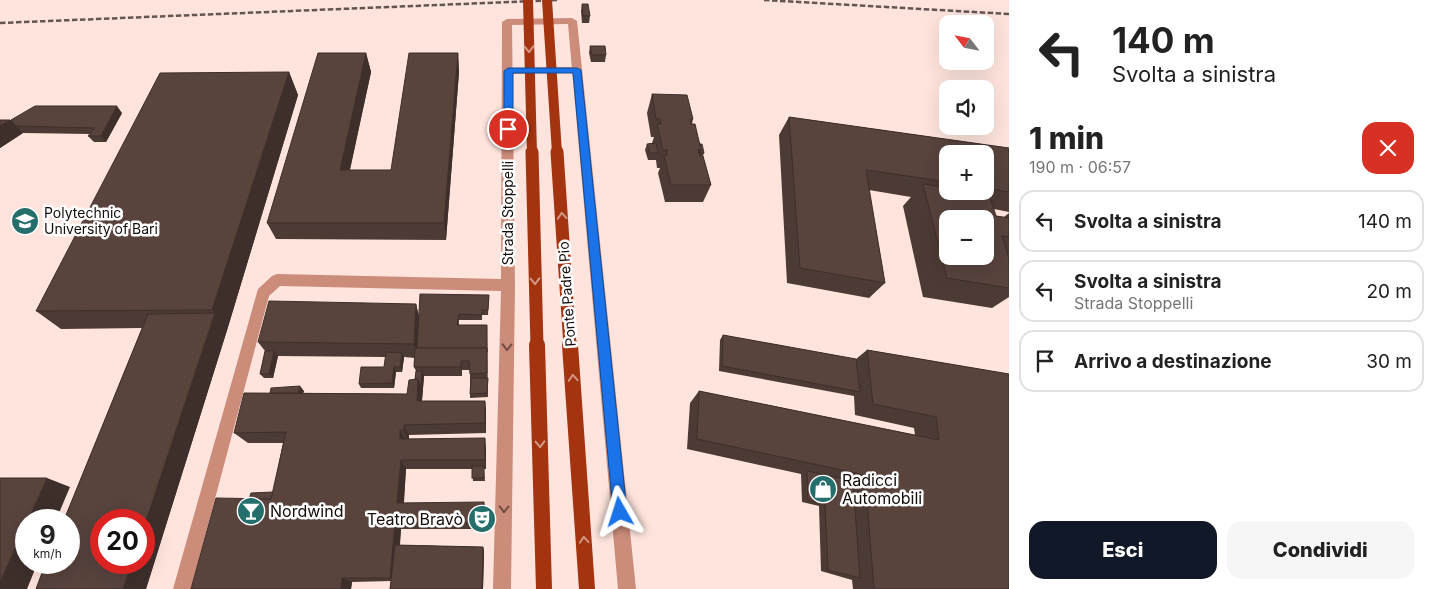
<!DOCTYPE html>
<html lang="it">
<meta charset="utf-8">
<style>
:root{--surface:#fff;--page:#f6f6f6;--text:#222;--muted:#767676;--line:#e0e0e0;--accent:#111827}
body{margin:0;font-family:Inter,sans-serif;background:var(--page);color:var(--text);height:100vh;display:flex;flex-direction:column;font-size:19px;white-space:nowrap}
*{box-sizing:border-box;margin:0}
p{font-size:16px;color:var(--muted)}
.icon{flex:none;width:28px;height:28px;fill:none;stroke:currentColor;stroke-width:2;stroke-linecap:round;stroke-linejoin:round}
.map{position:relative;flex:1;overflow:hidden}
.sheet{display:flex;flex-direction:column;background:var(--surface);width:425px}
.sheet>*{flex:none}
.guide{background:#fff;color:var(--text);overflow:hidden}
.needle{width:32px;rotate:302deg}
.fabs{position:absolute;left:939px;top:15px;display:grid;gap:10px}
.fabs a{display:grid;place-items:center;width:55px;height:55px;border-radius:10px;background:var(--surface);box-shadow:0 5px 20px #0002;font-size:25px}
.speed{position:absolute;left:15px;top:509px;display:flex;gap:10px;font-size:25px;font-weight:700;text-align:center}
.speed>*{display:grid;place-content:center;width:65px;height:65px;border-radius:50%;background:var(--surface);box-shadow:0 5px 20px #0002;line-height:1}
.speed small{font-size:12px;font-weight:400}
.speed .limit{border:8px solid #d22;background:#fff;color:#111}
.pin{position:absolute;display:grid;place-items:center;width:42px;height:42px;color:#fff;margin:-21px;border:2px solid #fff;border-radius:50%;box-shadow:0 1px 5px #0007}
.me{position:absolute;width:55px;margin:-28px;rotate:354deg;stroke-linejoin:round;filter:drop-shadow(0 0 4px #0008)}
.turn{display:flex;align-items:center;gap:18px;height:105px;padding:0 20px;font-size:22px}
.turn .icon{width:65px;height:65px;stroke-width:2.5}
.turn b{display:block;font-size:35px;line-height:42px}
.round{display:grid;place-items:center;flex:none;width:52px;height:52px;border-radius:15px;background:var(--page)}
.summary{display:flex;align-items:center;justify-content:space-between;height:85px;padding:0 20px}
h1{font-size:30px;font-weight:800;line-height:38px}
.primary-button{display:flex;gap:10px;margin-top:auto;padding:10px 20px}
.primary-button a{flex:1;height:58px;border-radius:15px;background:var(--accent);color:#fff;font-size:20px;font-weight:800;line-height:58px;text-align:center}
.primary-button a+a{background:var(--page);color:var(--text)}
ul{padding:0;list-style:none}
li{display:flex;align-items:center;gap:15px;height:62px;margin:0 10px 8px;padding:0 10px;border:2px solid var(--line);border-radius:15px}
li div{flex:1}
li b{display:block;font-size:19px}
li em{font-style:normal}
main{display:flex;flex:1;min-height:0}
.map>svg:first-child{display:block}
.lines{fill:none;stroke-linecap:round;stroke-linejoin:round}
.service{fill:#cb8c7a;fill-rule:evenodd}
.minor{fill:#cb8c7a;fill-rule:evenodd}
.rail{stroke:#635551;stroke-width:2.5;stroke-dasharray:5.5 2.5;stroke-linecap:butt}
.primary-bridge-far2{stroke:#a4330f;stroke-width:10}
.primary-bridge-far1{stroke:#a4330f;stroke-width:13}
.primary-bridge{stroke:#a4330f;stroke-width:16}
.wall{fill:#4c3a34;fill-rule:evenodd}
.shaded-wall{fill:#3e2f2b}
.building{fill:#58433d;stroke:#3e2f2b;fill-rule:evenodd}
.oneway{stroke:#d29987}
.oneway2{stroke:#704c42}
.route{fill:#1a73e8;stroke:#114b97}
.labels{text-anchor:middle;stroke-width:5;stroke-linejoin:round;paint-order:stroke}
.poi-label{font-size:14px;fill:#150c0a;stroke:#fff;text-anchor:start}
.street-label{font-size:14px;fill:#150c0a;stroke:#fff}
.near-poi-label{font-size:16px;fill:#150c0a;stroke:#fff;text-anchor:start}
</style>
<main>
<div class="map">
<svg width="1009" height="589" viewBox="0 0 1009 589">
<rect width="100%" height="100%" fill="#fee4dd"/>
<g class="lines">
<path class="service" d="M572 18 577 21 636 589H618L568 24 512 25 515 285 511 589H493L501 291 280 286 269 296 191 589H173L258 289 272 276 277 274 501 279 502 22 507 19Z"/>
<path class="minor" d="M577 67 581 68V72L508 74 503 71 508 68Z"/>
<g class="rail">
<path d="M764 0 1009 14"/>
<path d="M0 23 559 0"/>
</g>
<g class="primary-bridge-far2">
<path d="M528 0 532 153"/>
<path d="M547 0 557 153"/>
</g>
<g class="primary-bridge-far1">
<path d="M532 152 537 346"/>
<path d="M557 152 570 346"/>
</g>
<g class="primary-bridge">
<path d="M537 345 544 589"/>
<path d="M570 345 587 589"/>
</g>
</g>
<g class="wall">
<path d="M582 4 590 16 589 23H582L581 11Z"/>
<path d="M590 46 606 55 605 62H591L589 53Z"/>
<path d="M366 53 371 72 350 170H391L458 53 459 72 446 240 276 239 267 223Z"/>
<path d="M289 72 298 95 228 327 146 589H36L142 328 61 329 36 311Z"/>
<path d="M652 94 693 119 692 124 704 153 703 156 711 185 703 202H665L658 173 660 168H657L656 160H648L645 150 647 144 652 143 654 137H651L647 113Z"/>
<path d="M122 113 106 142H94L88 136 90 134 23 133 0 148V120H11Z"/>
<path d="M789 117 1009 148V212L994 209 996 216 1004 217 1009 213V297L992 308 923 297 903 206 911 197 869 190 885 283 869 298 787 283 779 135ZM948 154H985V191H948Z"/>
<path d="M489 295 488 315H482V320H459V325H487L488 397 470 398V370H462V376H424L422 401H485L486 412V433L409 435V439L486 448V469H484L485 481H473L472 469H406L404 503 485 509V529H401L400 545 483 547 484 551 483 589H390L391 581 352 582 351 589H191L249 499 273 492 283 443H248L234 433 270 393 304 391 303 393 407 394 415 379 416 371 414 367 415 358 404 357 402 372H396L394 388H361L359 384 384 367 386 357 278 356 273 378H264L260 374 265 351 258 342 416 304 419 316Z"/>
<path d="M723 335 856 359 867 350 1009 374V589H853L852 580 821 571 819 506 802 502 801 474 687 449 690 403 699 391 915 435 914 428 855 415 854 396 719 371 720 340Z"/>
</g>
<g class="shaded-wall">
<path d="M366 53 371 72 346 187 340 170Z"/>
<path d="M458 53 459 72 446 240 444 223Z"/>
<path d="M289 72 298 95 228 327 146 589H123L132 562H144V527L215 313 212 310Z"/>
<path d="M117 106 122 113 106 142 101 136Z"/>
<path d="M10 120 23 133 0 148V126Z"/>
<path d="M416 304 419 318 416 353 414 344Z"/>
<path d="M274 351 278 356 273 378 269 374Z"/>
<path d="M402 353 404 358 402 372 400 367Z"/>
<path d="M461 361 462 370V376L461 367Z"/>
<path d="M394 367 396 372 394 388 392 383Z"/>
<path d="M422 371 424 376 421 412 417 401 418 379Z"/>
<path d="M300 386 304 391 300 404 297 400Z"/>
<path d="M485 401 486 412V433L485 423Z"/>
<path d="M404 425 409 435V441L404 430Z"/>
<path d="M400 430 405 440 400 439Z"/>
<path d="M485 438 486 448V469L485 460Z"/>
<path d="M401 460 406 469 403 510 397 503Z"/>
<path d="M47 478 70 487 56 520H28Z"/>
<path d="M484 502 485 509V529L484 523Z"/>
<path d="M395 523 401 529 396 581 390 578Z"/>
<path d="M26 524V562H38L27 589H0V582Z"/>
<path d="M483 547 484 551 483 589H482Z"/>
<path d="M342 578 352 582 351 589H341Z"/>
</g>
<g class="building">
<path d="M582 4H588L590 16H583Z"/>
<path d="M590 46H605L606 55H592Z"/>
<path d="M318 53H366L340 170H391L409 53H458L444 223H267Z"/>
<path d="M289 72 212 310 36 311 160 73Z"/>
<path d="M652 94 687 95 693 119H690L691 124H695L701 150H698L700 156H703L711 185H671L664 156 667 155V150H663L657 124H661L660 119H656Z"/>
<path d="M35 106H117L101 136H88L95 128 16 126 11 120Z"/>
<path d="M789 117 1009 148V192L985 188V154H948V182L866 170 885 283 800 268Z"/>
<path d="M0 120H10L0 126Z"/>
<path d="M656 143 658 153H650L647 144Z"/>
<path d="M700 144H702L704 153H700L701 150Z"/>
<path d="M923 184 948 188V191H971L989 194 996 216 1009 218V237L1002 236 1009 258V288L947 278ZM948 219H985V256H948Z"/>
<path d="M420 294 489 295 488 310H482V315L459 314 457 325H487V352V348H417Z"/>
<path d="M269 301 416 304 414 344 258 342Z"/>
<path d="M215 313 144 527V520H101V562H132L123 589H36L46 562H69V520H64L148 314Z"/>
<path d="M723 335 856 359 860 392 722 366Z"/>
<path d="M415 348H487V373L470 374 469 361H461V367H414Z"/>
<path d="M867 350 1009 374V589H874L865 475 697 439 699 391 939 440 936 417 873 404Z"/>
<path d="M265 351H274L269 374H260Z"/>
<path d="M386 352 402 353 400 367H394L392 383 359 384 361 367H384Z"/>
<path d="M416 371H422L421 387 418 379H415Z"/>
<path d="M471 378H488L487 393 470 394Z"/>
<path d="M418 379 417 401H485V423L404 425V430H400V439L485 438V460H401L397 503 484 502V523H395L390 578H342L341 589H191L216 498 271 499 286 432 234 433 244 393 407 394 409 380Z"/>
<path d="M300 386 298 393H270L271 388Z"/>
<rect x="472" y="466" width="12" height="12"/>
<path d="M807 471 853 481 860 578 828 570 825 504 808 500Z"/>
<path d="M0 478H47L28 520H26V524L0 582Z"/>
<path d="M273 492 271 499H249L251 493Z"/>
<path d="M395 545 483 547 482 589H390Z"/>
</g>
<defs><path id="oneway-chevron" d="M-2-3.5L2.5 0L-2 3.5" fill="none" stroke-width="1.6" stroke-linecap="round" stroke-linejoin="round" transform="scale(1.25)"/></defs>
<g class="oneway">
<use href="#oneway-chevron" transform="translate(529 49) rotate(88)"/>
<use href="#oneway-chevron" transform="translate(562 216) rotate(-94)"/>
<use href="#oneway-chevron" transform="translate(535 281) rotate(88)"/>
<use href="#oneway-chevron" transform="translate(573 378) rotate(-94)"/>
<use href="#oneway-chevron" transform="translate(540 444) rotate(88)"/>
<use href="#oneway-chevron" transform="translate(584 540) rotate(-94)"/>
</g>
<g class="oneway2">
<use href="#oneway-chevron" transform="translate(507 347) rotate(91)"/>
<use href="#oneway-chevron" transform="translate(504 509) rotate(91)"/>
</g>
<path class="route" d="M508 68H577L581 70 627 512 625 517 620 519 615 517 613 512 573 73H513V129L508 132 504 129V71Z"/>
<defs>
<g id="university-disc" transform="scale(1.4375)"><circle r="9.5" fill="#246e6b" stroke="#fff"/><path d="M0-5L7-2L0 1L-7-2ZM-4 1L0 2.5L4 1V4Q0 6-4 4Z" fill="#fff"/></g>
<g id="shop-disc" transform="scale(1.4375)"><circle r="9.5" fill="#246e6b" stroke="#fff"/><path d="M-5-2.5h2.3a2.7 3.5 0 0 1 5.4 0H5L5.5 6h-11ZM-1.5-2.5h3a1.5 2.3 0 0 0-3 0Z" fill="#fff"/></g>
<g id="bar-disc" transform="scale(1.4375)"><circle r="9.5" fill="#246e6b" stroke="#fff"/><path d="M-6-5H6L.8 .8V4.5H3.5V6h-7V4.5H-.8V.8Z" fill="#fff"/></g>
<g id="theatre-disc" transform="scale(1.4375)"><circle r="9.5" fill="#246e6b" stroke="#fff"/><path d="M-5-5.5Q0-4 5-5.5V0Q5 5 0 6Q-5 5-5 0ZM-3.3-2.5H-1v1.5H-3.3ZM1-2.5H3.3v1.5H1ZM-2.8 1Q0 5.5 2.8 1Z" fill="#fff"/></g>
</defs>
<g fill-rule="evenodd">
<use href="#university-disc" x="25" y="221"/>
<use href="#shop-disc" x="823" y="489"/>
<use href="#bar-disc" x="251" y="511"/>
<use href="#theatre-disc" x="482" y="519"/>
</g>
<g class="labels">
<g class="poi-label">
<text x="44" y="218">Polytechnic<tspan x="44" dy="16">University of Bari</tspan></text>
</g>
<g class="street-label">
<text transform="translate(508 213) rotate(-90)" y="5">Strada Stoppelli</text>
<text transform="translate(567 294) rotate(-94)" y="5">Ponte Padre Pio</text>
</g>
<g class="near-poi-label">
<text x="842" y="486">Radicci<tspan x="842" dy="18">Automobili</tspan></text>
<text x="270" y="517">Nordwind</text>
<text x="463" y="525" text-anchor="end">Teatro Bravò</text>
</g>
</g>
</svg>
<div class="fabs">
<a><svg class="needle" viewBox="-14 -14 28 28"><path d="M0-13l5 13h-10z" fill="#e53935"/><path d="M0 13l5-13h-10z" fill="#767676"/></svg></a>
<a><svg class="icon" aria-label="sound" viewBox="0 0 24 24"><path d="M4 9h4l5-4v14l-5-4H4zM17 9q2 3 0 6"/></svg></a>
<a>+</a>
<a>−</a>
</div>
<div class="speed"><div>9<small>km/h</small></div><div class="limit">20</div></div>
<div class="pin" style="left:508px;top:129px;background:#d93025"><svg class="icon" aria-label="arrive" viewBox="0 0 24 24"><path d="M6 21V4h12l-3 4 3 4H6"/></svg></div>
<svg class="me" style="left:620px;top:512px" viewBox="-20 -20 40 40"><path d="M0-17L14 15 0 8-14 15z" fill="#1a73e8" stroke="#fff" stroke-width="4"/></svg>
</div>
<section class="sheet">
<div class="guide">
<div class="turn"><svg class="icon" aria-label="left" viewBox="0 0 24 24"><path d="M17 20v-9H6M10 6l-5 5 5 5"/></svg><div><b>140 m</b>Svolta a sinistra</div></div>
</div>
<div class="summary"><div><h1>1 min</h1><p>190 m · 06:57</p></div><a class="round" style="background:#d93025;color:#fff"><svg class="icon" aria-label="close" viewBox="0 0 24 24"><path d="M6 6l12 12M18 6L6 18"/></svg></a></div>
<ul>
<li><svg class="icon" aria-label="left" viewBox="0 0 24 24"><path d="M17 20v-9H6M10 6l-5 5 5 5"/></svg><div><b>Svolta a sinistra</b></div><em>140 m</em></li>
<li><svg class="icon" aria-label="left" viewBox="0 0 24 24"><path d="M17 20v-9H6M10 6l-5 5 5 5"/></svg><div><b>Svolta a sinistra</b><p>Strada Stoppelli</p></div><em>20 m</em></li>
<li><svg class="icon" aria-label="arrive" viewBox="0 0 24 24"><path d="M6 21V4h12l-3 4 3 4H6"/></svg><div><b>Arrivo a destinazione</b></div><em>30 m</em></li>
</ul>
<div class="primary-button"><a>Esci</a><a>Condividi</a></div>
</section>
</main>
